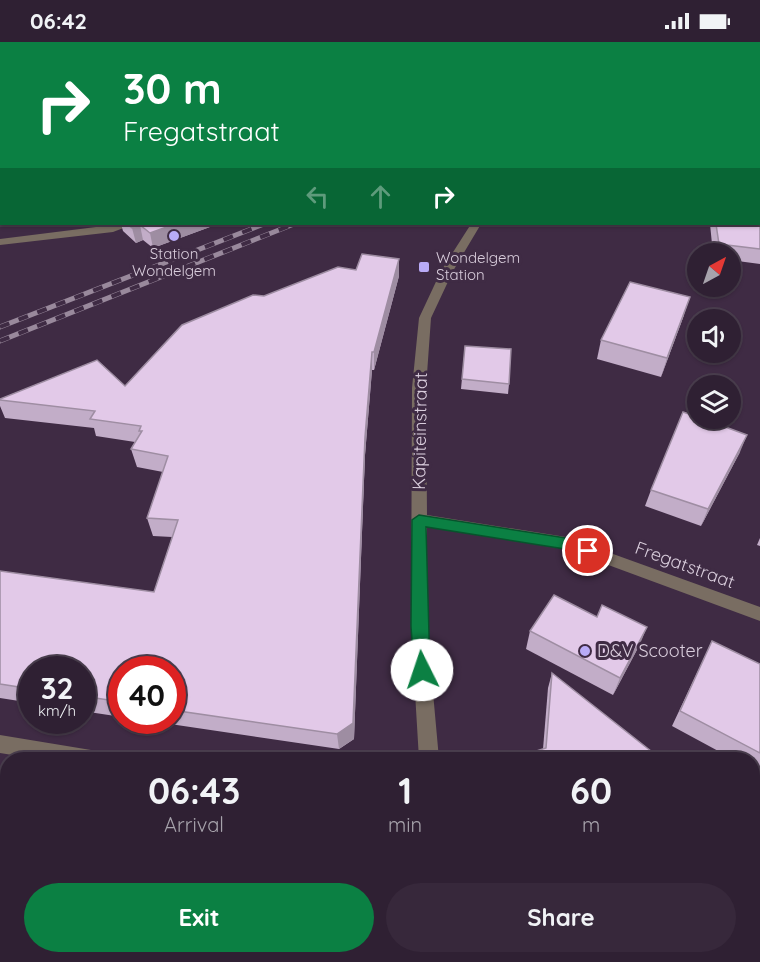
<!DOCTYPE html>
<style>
:root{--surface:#2f2033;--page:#37283b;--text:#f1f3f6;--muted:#a7a3ac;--line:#4a3e4e;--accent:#0b8043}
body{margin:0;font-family:Quicksand,sans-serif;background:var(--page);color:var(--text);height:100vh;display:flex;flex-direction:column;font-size:22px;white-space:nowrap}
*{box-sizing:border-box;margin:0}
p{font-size:20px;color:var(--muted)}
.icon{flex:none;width:33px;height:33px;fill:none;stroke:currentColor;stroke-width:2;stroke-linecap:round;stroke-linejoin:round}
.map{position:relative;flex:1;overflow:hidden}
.details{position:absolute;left:0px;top:710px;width:760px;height:212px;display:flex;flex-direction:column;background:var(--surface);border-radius:24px 24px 0 0;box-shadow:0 2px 4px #0004,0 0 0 2px var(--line)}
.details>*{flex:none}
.hud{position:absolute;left:0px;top:0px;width:760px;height:183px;box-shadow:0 2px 4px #0004,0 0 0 2px var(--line);background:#0b8043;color:#fff;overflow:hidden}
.needle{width:39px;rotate:40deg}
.controls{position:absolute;left:687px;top:201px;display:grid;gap:12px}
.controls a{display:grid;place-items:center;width:54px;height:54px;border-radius:50%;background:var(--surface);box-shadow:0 2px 4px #0004,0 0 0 2px var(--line);font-size:30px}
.speed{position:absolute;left:18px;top:614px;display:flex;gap:12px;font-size:30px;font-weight:700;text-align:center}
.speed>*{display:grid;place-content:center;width:78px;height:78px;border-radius:50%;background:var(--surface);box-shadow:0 2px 4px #0004,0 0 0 2px var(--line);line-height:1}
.speed small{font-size:15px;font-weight:400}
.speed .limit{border:9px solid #d22;background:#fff;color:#111}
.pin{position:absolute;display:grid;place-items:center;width:51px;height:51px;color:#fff;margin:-26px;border:3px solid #fff;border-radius:50%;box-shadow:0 2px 6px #0007}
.me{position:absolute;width:66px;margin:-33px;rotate:356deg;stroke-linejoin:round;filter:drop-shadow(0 0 4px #0008)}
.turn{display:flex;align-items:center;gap:21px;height:126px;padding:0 24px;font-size:27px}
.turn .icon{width:78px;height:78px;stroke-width:2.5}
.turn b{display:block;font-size:42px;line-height:51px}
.lanes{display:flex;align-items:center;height:57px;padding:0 24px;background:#0003;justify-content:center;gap:30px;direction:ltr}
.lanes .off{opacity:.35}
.eta{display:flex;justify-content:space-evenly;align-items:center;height:102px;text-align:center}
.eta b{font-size:36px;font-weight:800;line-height:42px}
.primary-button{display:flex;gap:12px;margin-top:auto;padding:12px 24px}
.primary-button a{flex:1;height:69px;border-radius:36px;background:var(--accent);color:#fff;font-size:24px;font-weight:800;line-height:69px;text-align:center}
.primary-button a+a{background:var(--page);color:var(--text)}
.status{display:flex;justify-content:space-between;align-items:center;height:42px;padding:0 30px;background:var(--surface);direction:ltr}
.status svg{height:16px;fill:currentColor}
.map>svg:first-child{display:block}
.green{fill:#1f5940}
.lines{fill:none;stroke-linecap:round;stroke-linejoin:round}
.path{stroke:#726177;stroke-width:5;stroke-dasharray:4 6;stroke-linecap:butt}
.minor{fill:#796d62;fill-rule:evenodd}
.rail-far1-casing{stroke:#99899c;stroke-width:4.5}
.rail-casing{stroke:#99899c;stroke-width:5}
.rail-far1{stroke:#3f2b44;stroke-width:3;stroke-dasharray:8;stroke-linecap:butt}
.rail{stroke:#3f2b44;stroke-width:4;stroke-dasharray:10;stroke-linecap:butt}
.wall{fill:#c2adc8}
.shaded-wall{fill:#9e8da2}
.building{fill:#e2c9e8;stroke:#9e8da2;stroke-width:1.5}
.route{fill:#0b8043;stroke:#07532c;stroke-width:1.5}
.poi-dot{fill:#b9abf7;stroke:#3f2b44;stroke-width:2}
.labels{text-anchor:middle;stroke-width:6;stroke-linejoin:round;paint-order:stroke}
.far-poi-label{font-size:15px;fill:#d9cddc;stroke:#3f2b44}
.street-label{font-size:18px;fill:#d9cddc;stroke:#3f2b44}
.poi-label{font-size:18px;fill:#d9cddc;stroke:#3f2b44;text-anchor:start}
</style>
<div class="status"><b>06:42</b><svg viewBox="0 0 49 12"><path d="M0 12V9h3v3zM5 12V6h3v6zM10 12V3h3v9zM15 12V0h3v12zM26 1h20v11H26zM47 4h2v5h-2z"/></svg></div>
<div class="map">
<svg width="760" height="920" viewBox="0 0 760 920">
<rect width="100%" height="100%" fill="#3f2b44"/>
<path class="green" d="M45 914H135L131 920H41Z"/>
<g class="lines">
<path class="path" d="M63 920 66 914"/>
<g class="minor">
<path d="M626 0H639L624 2Z"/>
<rect x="759" y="80" width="1" height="6"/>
<path d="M120 182H134L113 190 0 203V197Z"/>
<path d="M471 182H481L453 229 431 276 426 346 427 473 566 495 760 565V579L565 507 427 485V584L439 717H419L411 584 412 346 419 276 441 229Z"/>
<path d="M0 693 91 708 98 711 101 717H37L0 711Z"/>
<path d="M494 914H518L521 920H496Z"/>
</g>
<g class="rail-far1-casing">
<path id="rail-far1" d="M737 2 741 0"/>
</g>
<g class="rail-casing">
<g id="rail">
<path d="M0 285 264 182"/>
<path d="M0 299 294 182"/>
</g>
</g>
<use href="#rail-far1" class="rail-far1"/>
<use href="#rail" class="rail"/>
</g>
<g class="wall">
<path d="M0 0H580L575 2H2V12H0Z"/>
<path d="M760 9V71L759 70V10Z"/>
<path d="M0 49H2V182H14L4 185 0 180Z"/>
<path d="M760 89V222L730 218V212H713L710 182H759Z"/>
<path d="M121 182H218L153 206 143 198 136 201 123 189Z"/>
<path d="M399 234 374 328H372L365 413 354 697 339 707 143 678H172V627H122V675L82 669V627H32V661L0 656V529L154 550 172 495 153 494 147 476 163 430 137 425 131 407 135 400 96 394 94 386 5 376 0 364V357L125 344 264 254Z"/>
<path d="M684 273 661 335 597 317 601 298Z"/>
<path d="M465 304 509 342 508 352 461 347Z"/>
<path d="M740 410 701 484 645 464 651 448Z"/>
<path d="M760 496V504L757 503Z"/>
<path d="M530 589 640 602 613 653 526 607Z"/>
<path d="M712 599 760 622V731L753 727V717H733L672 684Z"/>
<path d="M552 631 661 717 543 707 548 646Z"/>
<path d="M0 774 8 775V908L0 907Z"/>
<path d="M760 780V793L753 789Z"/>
<path d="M592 914H747L753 920H598Z"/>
</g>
<g class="shaded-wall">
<path d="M89 0H112L113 2H85Z"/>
<path d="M508 0H541V1L503 2Z"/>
<path d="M545 0H580L575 2H544Z"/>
<path d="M3 182H14L4 185Z"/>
<path d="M175 182H218L153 206 150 191Z"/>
<path d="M140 183 143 198 136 201 132 186Z"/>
<path d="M399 217V234L374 328V310Z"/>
<path d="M690 255 684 273 661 335 667 316Z"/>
<path d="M372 310V328L365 413 354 697 339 707 337 692 365 395Z"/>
<path d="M747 393 740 410 701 484 708 467Z"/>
<path d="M647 585 640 602 613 653 620 636Z"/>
<path d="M8 887V902L3 898Z"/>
</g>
<g class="building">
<path d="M0 0H89L85 2H5Z"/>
<path d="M127 0H508L503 2H130Z"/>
<path d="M760 9V54H759V10Z"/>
<rect x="0" y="49" width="2" height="120"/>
<path d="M759 89H760V207L719 202 716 182H759Z"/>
<path d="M127 182H175L150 191 140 183 132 186Z"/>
<path d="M362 212 399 217 374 310H372L365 395 353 681 337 692 172 668V627H122V660L82 654V627H32V647L0 642V529L154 550 178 478 147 476 168 414 131 407 142 389H139L141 384 90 377 95 369 0 358V357L97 318 125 344 182 283 253 253 264 254 338 225 356 228Z"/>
<path d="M630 240 690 255 667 316 601 298Z"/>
<path d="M465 304 511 307 509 342 462 337Z"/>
<path d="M683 370 698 375V376H701L747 393 708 467 651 448Z"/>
<path d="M554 553 597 575 602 563 647 585 620 636 530 589Z"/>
<path d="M712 599 760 622V711L680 669Z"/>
<path d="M552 631 661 717H511L546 706Z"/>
<path d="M0 774 8 775V887L3 898 0 897Z"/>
<path d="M753 813 760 820V828L753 836Z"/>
<path d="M231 914H423L428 920H224Z"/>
<path d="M608 914H747L753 920H613Z"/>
</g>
<path class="route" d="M419 473 566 496 593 505 595 509 588 514 565 507 426 485 430 628 428 633H417L414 628 411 584 412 478Z"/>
<g class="poi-dot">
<circle cx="174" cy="194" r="6"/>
<rect x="418" y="219" width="12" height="12" rx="3"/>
<circle cx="585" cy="609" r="6"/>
</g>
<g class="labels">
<g class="far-poi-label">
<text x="174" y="217">Station<tspan x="174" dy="17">Wondelgem</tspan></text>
<text x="436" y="221" text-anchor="start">Wondelgem<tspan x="436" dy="17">Station</tspan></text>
</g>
<g class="street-label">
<text transform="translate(420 389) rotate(-89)" y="6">Kapiteinstraat</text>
<text transform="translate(685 523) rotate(20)" y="6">Fregatstraat</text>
</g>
<g class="poi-label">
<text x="597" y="615">D&amp;V Scooter</text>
</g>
</g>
</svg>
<div class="controls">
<a><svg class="needle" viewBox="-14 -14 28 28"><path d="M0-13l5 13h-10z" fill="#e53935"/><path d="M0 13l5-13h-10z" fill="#a7a3ac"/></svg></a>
<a><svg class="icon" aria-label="sound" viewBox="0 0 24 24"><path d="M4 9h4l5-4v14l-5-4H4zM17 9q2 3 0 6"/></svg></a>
<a><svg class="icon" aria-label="layers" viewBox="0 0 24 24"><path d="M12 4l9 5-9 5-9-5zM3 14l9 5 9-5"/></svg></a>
</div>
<div class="speed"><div>32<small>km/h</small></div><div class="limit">40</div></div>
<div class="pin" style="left:588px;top:509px;background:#d93025"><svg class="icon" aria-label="arrive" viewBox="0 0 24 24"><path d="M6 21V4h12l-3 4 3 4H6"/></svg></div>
<svg class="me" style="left:422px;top:628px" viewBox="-20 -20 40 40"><circle r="19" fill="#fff"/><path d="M0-13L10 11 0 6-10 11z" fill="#0b8043"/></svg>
<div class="hud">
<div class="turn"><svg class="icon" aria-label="right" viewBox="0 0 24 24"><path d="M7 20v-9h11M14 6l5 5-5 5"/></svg><div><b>30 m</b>Fregatstraat</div></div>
<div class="lanes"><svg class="icon off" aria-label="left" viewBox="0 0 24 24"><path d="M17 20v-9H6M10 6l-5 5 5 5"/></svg><svg class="icon off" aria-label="ahead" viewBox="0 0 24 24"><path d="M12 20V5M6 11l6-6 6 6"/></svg><svg class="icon" aria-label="right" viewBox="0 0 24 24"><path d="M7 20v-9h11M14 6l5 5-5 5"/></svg></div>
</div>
<section class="details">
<div class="eta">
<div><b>06:43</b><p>Arrival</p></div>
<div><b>1</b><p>min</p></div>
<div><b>60</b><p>m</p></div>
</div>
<div class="primary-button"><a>Exit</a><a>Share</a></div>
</section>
</div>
